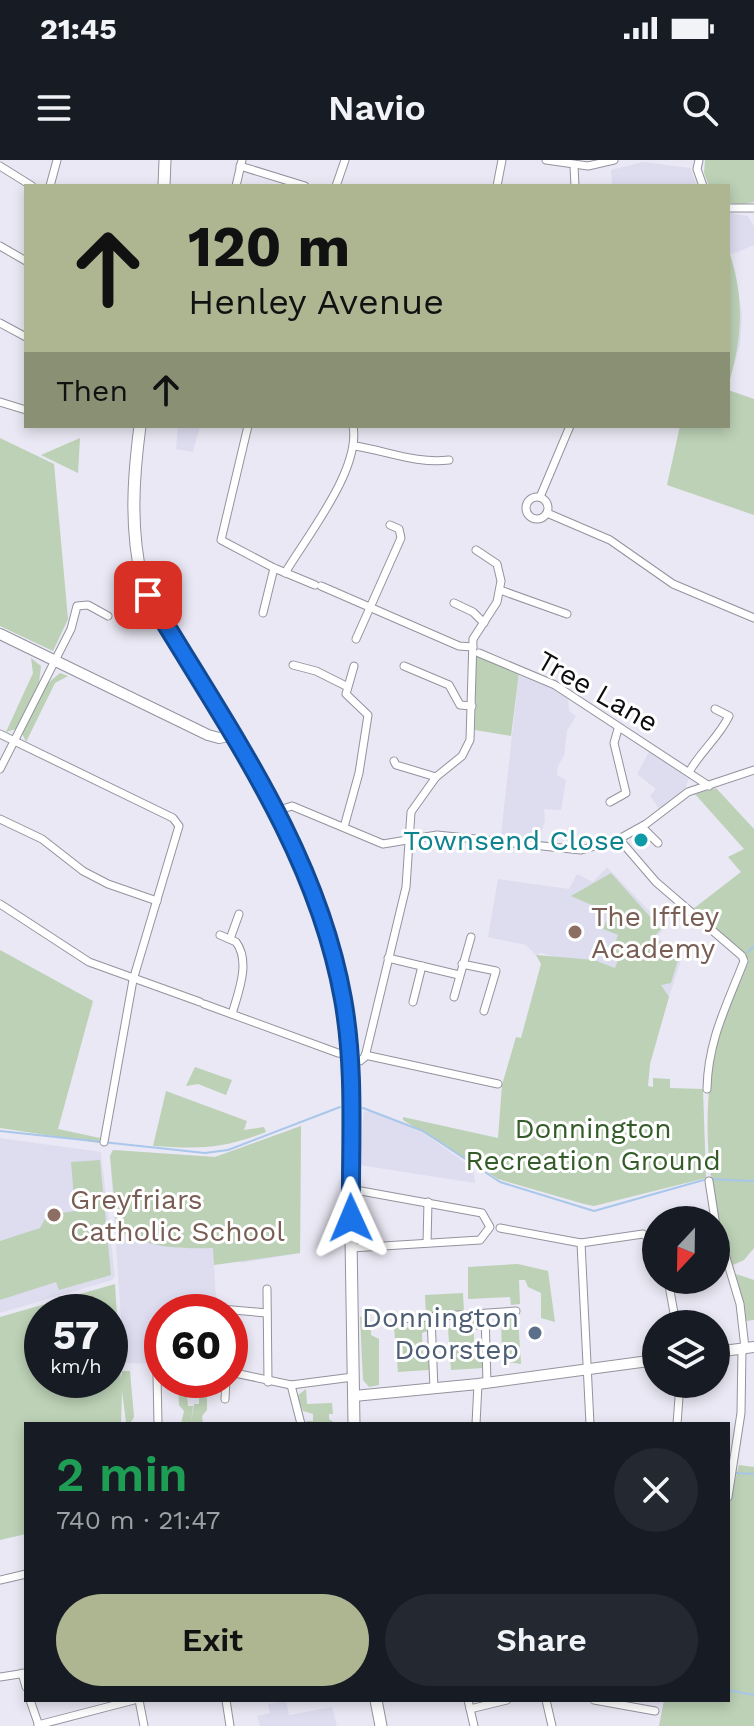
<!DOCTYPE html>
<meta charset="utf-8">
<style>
:root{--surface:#171b24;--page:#242831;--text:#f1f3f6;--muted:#9ea1a6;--accent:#adb591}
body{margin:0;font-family:"Work Sans",sans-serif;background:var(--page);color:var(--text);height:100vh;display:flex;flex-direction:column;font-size:30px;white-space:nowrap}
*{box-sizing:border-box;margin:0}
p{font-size:26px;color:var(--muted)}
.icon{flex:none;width:44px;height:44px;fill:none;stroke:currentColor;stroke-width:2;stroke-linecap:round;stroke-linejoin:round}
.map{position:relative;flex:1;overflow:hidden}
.sheet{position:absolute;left:24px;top:1262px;width:706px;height:280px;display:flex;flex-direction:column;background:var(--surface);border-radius:0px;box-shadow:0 4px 12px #0003}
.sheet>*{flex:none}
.guide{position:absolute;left:24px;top:24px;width:706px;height:244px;border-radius:0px;box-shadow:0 4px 12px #0003;background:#adb591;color:#111;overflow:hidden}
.needle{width:52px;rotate:202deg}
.buttons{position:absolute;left:642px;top:1046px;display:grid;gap:16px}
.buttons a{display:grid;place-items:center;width:88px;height:88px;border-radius:50%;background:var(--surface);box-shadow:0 4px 12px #0003;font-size:40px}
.speed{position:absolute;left:24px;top:1134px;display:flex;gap:16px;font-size:40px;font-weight:700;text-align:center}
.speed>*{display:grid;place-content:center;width:104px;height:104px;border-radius:50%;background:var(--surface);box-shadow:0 4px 12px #0003;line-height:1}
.speed small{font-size:20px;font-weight:400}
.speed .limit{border:12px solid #d22;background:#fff;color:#111}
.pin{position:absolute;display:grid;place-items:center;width:68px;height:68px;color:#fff;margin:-34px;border-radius:16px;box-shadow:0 4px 12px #0006}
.me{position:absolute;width:88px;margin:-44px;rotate:359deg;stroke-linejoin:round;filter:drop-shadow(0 0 6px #0008)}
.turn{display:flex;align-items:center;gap:28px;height:168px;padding:0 32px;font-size:36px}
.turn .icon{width:104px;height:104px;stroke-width:2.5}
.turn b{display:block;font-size:56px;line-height:68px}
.then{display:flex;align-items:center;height:76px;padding:0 32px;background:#0003;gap:16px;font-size:30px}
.round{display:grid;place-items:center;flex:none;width:84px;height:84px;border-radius:42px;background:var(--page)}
.summary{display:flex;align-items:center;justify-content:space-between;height:136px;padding:0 32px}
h1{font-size:48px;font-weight:600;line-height:60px;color:#1e9e55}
.action{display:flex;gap:16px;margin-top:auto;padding:16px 32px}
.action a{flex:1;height:92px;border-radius:48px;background:var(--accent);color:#111;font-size:32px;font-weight:600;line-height:92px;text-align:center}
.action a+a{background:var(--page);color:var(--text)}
.status{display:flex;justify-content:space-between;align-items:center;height:56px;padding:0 40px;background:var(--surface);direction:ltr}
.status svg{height:22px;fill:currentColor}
header{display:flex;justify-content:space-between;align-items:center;height:104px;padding:0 32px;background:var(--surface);font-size:36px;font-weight:600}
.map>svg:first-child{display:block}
.built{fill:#deddf0}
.green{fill:#bcd1b6;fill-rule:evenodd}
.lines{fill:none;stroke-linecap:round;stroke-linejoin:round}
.stream{stroke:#a8c7ea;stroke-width:2}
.minor-casing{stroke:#93939e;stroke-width:9}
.secondary-casing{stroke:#93939e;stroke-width:12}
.primary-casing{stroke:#93939e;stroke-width:13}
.minor{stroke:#fff;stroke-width:7}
.secondary{stroke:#fff;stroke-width:10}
.primary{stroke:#fff;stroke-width:11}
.route-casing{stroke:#114b97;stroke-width:20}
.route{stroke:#1a73e8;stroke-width:14}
.culture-dot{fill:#0f9aa8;stroke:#fff;stroke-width:3}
.education-dot{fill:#8d6e63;stroke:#fff;stroke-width:3}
.service-dot{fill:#5c6f8a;stroke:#fff;stroke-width:3}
.labels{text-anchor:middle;stroke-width:6;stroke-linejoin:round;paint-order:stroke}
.street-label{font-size:28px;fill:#0d0d10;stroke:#fff}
.culture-label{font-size:28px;fill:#0d838f;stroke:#fff;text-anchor:end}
.education-label{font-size:28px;fill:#785e54;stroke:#fff;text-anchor:start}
.park-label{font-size:28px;fill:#345c29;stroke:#fff}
.service-label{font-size:28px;fill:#4e5e75;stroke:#fff;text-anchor:end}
</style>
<div class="status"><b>21:45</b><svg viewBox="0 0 49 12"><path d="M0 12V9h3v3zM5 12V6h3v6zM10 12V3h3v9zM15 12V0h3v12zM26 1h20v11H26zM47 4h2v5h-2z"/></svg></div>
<header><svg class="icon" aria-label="menu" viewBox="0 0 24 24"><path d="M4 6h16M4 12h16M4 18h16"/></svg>Navio<svg class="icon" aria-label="search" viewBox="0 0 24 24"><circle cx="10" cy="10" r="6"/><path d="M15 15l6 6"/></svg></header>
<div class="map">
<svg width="754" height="1566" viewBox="0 0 754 1566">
<rect width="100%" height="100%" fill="#e9e8f4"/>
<g class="built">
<path d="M643 2 690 8 697 26H612L611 10Z"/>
<path d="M728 53 748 56 754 67V85L730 95 742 154 740 184 728 226Z"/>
<path d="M175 266H200L193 292 176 289 178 267Z"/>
<path d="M519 512 568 537 569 551 576 556 567 571 564 596 558 606 557 615 566 620 561 650 544 649 545 661 538 681 501 675Z"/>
<path d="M650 590 689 618 685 629 660 650 650 636 656 629 637 614Z"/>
<path d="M607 707 665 767 657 777 682 797 669 837 660 825 541 793 536 795 526 785 488 777 498 719 569 729 577 714 593 722Z"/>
<path d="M364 951 382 954 423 973 473 1008 475 1023 359 1005Z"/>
<path d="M301 966 300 1093 241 1103 240 1088 214 1104 216 1140 188 1141V1152H162V1204L124 1203 110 996 113 990 215 997Z"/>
<path d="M0 978 101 992 115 1117 112 1120 0 1153Z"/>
<path d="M286 1541 289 1555 332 1547 337 1566H260L257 1556 270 1553 268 1544Z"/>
</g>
<g class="green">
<path d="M705 0H754V42L738 45 728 42V26H709L704 13Z"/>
<path d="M730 94C745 142 742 179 728 226Z"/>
<path d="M728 230 754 239V355L667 325 680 266H728Z"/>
<path d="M0 278 54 304 68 459 53 491 0 466Z"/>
<path d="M80 278 78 313 41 295Z"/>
<path d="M174 403 167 449 156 430 151 404Z"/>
<path d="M476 495 519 512 511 576 475 570Z"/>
<path d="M31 498 41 506 39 523 16 569 6 572 33 513Z"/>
<path d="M60 513 68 516 55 523 26 582 22 573 47 524Z"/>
<path d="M716 628 754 669V1088L744 1100 733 1105C707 1038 699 950 718 881 725 853 739 827 749 800L693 749 741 712 728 697 744 689 695 634Z"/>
<path d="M611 713 661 769 654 777 679 797 671 823 661 825 669 837 650 904 648 926 653 927V918L670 919V928L703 929 706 1018 594 1046 584 1044 498 1019 403 960V957L498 978 502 925 516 877 521 878 541 804 536 795 594 800 615 808 620 795 612 791 618 775 603 769 610 753 571 736Z"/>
<path d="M0 790 93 841 58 969 100 978 99 983 0 968Z"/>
<path d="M195 907 232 920 226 935 198 924 186 926Z"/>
<path d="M166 931 247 961 244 970 264 967 266 972C223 989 198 989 153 986Z"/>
<path d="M301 966 300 1093 214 1105 213 1088C177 1089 150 1088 117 1070L110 996 113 990 215 997Z"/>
<path d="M100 1000 111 1115 59 1130 56 1122 0 1140V1081L40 1068 47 1055 75 1051 71 1002Z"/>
<path d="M518 1104 548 1111 555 1162 541 1158V1133L528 1127 525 1120H519L520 1144 511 1145 510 1137 468 1139V1107Z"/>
<path d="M736 1114 754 1120V1160L746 1161Z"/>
<path d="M115 1124 121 1220 122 1211H130L134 1257 131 1262H126L122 1231 121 1264H26V1374L0 1380V1157ZM110 1152V1220H42V1152Z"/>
<path d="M463 1133 464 1152 426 1155 425 1135Z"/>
<path d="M370 1156 371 1175 379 1179V1225L369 1227 363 1220 360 1157Z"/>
<path d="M501 1156 518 1157 521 1204 502 1201Z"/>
<path d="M472 1158 482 1162 484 1170H474V1185H484V1208L451 1210 448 1168 471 1170Z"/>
<path d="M423 1159 430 1170 422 1173 423 1199H429V1210L398 1212 394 1168 418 1167Z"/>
<path d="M178 1220H187V1234L182 1236H187L188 1246H193L191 1262 194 1244H199V1220H206L203 1226 207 1227V1250L202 1256 203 1264H181L184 1251 179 1245Z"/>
<path d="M306 1229 307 1244 332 1243 333 1254H329V1259L335 1263 307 1264 306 1261H313V1254L303 1251 297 1236Z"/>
<path d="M739 1305 754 1307V1566H659L664 1540H728V1346Z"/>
</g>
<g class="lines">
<g class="stream">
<path d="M748 792 754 786"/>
<path d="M363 948 423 971 500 1022 594 1051 707 1019 754 1021"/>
<path d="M0 971 205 993 228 990 340 947"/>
<path d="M736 1313 754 1314"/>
<path d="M728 1530 754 1535"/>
</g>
<g class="minor-casing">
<g id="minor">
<path d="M546 0 588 6 614 0"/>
<path d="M699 0 697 9 703 26"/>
<path d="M0 6 32 26"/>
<path d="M240 6 305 26"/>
<path d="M574 6 575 26"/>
<path d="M50 26 57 0"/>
<path d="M236 26 242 0"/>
<path d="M336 26 345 0"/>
<path d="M497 26 502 0"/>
<path d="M728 48H754"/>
<path d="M0 86 26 101"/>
<path d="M0 163 26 177"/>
<path d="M0 242 26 250"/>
<path d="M248 266 221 380 274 408 315 425"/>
<path d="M355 286C387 291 417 304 449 300"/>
<circle cx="537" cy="348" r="11"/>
<path d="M540 337 570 266"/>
<path d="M547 353 610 380 673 424 754 458"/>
<path d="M285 413C307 376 361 309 353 266"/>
<path d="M321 426 459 486 473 487"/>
<path d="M500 430 567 454"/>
<path d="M454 443 473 452 484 463"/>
<path d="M263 453 274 408"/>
<path d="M356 479 401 378 399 369 390 365"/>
<path d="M479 493 555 525 709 626"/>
<path d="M293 505 316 511 346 526"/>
<path d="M404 506 449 525 460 545 472 546"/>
<path d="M0 574 173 658 179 666 133 820 104 982"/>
<path d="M394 601 396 605 436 617"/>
<path d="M0 609 71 469 77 446 88 445 108 456"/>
<path d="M689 612C701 591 719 577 729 556L715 549"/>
<path d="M610 642 626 633 614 583 618 569"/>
<path d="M276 651 292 646 383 684 437 675 581 690 619 679 646 664 688 632 754 610"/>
<path d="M0 659 42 679 83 711 108 724 157 741"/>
<path d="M344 667 359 613 368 555 346 534 354 506"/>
<path d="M642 667 658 683"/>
<path d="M619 679 656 722 742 796 744 801C727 845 708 880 707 929"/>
<path d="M0 744 89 802 200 842"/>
<path d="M220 775 236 782C251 802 238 833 232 854"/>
<path d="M230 779 239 754"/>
<path d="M388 798 459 815"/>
<path d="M462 804 496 811 484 851"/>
<path d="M454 837 471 777"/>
<path d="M413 842 422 806"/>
<path d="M204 844 338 893 348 894"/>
<path d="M365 895 498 924"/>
<path d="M349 901H360L365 897 406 727 411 652 436 617 462 596 470 580 473 479 497 442 501 421 497 404 476 390"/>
<path d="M709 1021 715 1060"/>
<path d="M350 1029 482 1053 490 1067 480 1080 351 1088"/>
<path d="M716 1064 740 1144 745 1188"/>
<path d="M500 1068 581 1083 643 1074 656 1084"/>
<path d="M427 1083 428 1042"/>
<path d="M581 1083 590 1264"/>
<path d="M668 1120 676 1164"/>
<path d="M267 1129 268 1222"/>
<path d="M221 1149 267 1153"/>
<path d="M485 1154 487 1223"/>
<path d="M431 1157 434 1229"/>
<path d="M399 1159 516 1151"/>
<path d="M230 1212 291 1225 353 1217"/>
<path d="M291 1225 301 1264"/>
<path d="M225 1239 226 1220"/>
<path d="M158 1264 157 1214 162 1211"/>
<path d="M476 1264 478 1224"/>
<path d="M677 1264 680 1224"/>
<path d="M728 1337 741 1253 742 1189"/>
<path d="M0 1420 26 1414"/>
<path d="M22 1513 26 1527"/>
<path d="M0 1517 26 1513"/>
<path d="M30 1540 39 1566"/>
<path d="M139 1540 144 1566"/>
<path d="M226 1540 230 1566"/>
<path d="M468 1540 474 1566"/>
<path d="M546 1540 552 1566"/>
<path d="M594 1540 655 1551"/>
<path d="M470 1549 507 1540"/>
<path d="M38 1565 134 1540"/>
</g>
</g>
<g class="secondary-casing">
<g id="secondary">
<path d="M0 474 208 575 219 578 233 575"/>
<path d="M716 1192 754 1187"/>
<path d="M354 1236 478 1224 656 1200"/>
</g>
</g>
<g class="primary-casing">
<g id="primary">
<path d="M164 26 165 0"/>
<path d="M140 266C133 319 130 368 142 421L286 670 318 741 331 782 343 840 348 894 354 1264"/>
<path d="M376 1540 381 1566"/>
</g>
</g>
<use href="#minor" class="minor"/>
<use href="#secondary" class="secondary"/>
<use href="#primary" class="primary"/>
</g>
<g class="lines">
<g class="route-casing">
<path id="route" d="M148 435C225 565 316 688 343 839 356 911 350 986 351 1058"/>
</g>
<use href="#route" class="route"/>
</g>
<circle class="culture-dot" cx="641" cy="680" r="8"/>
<g class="education-dot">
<circle cx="575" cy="772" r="8"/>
<circle cx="54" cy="1055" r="8"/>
</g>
<circle class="service-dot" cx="535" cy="1173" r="8"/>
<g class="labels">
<g class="street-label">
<text transform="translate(598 531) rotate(30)" y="10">Tree Lane</text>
</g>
<g class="culture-label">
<text x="625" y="690">Townsend Close</text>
</g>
<g class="education-label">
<text x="591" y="766">The Iffley<tspan x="591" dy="32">Academy</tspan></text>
<text x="70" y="1049">Greyfriars<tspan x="70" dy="32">Catholic School</tspan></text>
</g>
<g class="park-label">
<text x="593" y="978">Donnington<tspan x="593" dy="32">Recreation Ground</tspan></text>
</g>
<g class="service-label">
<text x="519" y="1167">Donnington<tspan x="519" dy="32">Doorstep</tspan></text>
</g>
</g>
</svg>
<div class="buttons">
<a><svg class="needle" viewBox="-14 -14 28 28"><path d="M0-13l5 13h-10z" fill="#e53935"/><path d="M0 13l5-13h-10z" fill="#9ea1a6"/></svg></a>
<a><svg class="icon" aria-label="layers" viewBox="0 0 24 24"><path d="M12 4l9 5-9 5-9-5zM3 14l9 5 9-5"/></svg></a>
</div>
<div class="speed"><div>57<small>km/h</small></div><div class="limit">60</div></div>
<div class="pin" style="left:148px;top:435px;background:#d93025"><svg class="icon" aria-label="arrive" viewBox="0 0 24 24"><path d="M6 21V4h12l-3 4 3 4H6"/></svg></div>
<svg class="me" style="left:351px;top:1058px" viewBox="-20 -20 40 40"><path d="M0-17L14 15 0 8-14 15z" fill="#1a73e8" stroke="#fff" stroke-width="4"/></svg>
<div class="guide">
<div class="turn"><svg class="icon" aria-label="ahead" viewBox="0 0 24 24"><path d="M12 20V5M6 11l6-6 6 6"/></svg><div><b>120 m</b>Henley Avenue</div></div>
<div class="then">Then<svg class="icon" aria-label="ahead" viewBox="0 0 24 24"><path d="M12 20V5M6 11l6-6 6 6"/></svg></div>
</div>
<section class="sheet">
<div class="summary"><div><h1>2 min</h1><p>740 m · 21:47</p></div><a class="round"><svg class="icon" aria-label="close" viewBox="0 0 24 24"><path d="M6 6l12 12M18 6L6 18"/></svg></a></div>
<div class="action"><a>Exit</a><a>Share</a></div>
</section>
</div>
